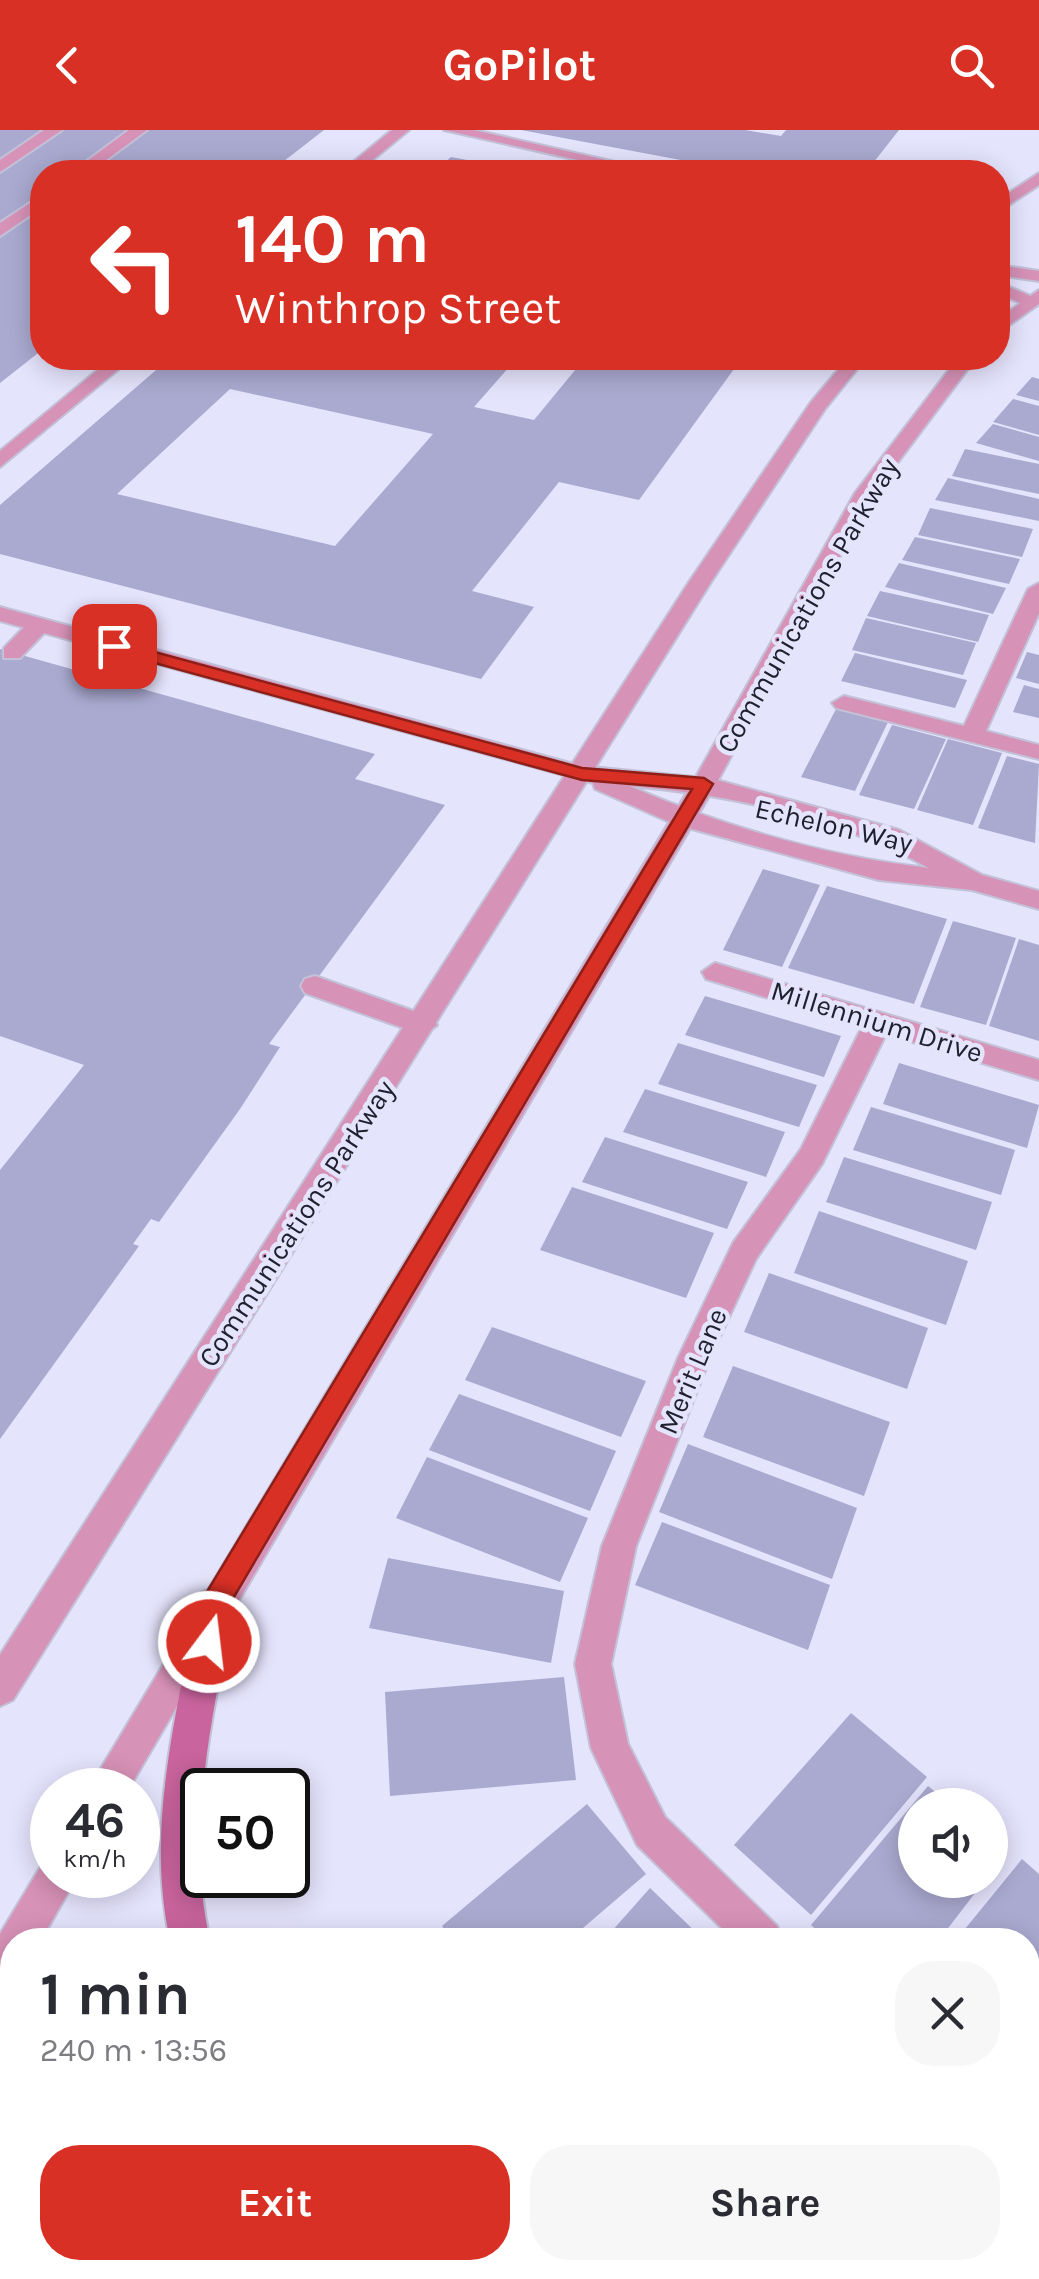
<!DOCTYPE html>
<meta charset="utf-8">
<style>
:root{--surface:#fff;--page:#f7f7f7;--text:#2b2b33;--muted:#7c7c81;--accent:#d93025}
body{margin:0;font-family:Karla,sans-serif;background:var(--page);color:var(--text);height:100vh;display:flex;flex-direction:column;font-size:38px;white-space:nowrap}
*{box-sizing:border-box;margin:0}
p{font-size:32px;color:var(--muted)}
.icon{flex:none;width:55px;height:55px;fill:none;stroke:currentColor;stroke-width:2;stroke-linecap:round;stroke-linejoin:round}
.map{position:relative;flex:1;overflow:hidden}
.side{position:absolute;left:0px;top:1798px;width:1040px;height:352px;display:flex;flex-direction:column;background:var(--surface);border-radius:40px 40px 0 0;box-shadow:0 5px 25px #0003}
.side>*{flex:none}
.banner{position:absolute;left:30px;top:30px;width:980px;height:210px;border-radius:40px;box-shadow:0 5px 25px #0003;background:#d93025;color:#fff;overflow:hidden}
.tools{position:absolute;left:898px;top:1658px;display:grid;gap:20px}
.tools a{display:grid;place-items:center;width:110px;height:110px;border-radius:50%;background:var(--surface);box-shadow:0 5px 25px #0003;font-size:50px}
.speed{position:absolute;left:30px;top:1638px;display:flex;gap:20px;font-size:50px;font-weight:700;text-align:center}
.speed>*{display:grid;place-content:center;width:130px;height:130px;border-radius:50%;background:var(--surface);box-shadow:0 5px 25px #0003;line-height:1}
.speed small{font-size:25px;font-weight:400}
.speed .limit{border:5px solid #111;border-radius:15px;background:#fff;color:#111}
.pin{position:absolute;display:grid;place-items:center;width:85px;height:85px;color:#fff;margin:-42px;border-radius:20px;box-shadow:0 5px 15px #0006}
.me{position:absolute;width:110px;margin:-55px;rotate:15deg;stroke-linejoin:round;filter:drop-shadow(0 0 8px #0008)}
.turn{display:flex;align-items:center;gap:35px;height:210px;padding:0 40px;font-size:45px}
.turn .icon{width:130px;height:130px;stroke-width:2.5}
.turn b{display:block;font-size:70px;line-height:85px}
.round{display:grid;place-items:center;flex:none;width:105px;height:105px;border-radius:40px;background:var(--page)}
.head{display:flex;align-items:center;justify-content:space-between;height:170px;padding:0 40px}
h1{font-size:60px;font-weight:700;line-height:75px}
.button{display:flex;gap:20px;margin-top:auto;padding:20px 40px}
.button a{flex:1;height:115px;border-radius:40px;background:var(--accent);color:#fff;font-size:40px;font-weight:700;line-height:115px;text-align:center}
.button a+a{background:var(--page);color:var(--text)}
header{display:flex;justify-content:space-between;align-items:center;height:130px;padding:0 40px;background:var(--accent);color:#fff;font-size:45px;font-weight:700}
.map>svg:first-child{display:block}
.building{fill:#aaa9d0;fill-rule:evenodd}
.lines{fill:none;stroke-linecap:round;stroke-linejoin:round}
.service-casing{stroke:#c2c1d8;stroke-width:4}
.minor-casing{stroke:#c2c1d8;stroke-width:4}
.tertiary-casing{stroke:#c2c1d8;stroke-width:4}
.secondary-casing{stroke:#c2c1d8;stroke-width:4}
.service{fill:#d792b7;fill-rule:evenodd}
.minor{fill:#d792b7;fill-rule:evenodd}
.tertiary{fill:#d792b7;fill-rule:evenodd}
.secondary{fill:#c9649e;fill-rule:evenodd}
.route{fill:#d93025;stroke:#8d1f18;stroke-width:2.5}
.labels{text-anchor:middle;stroke-width:9;stroke-linejoin:round;paint-order:stroke}
.street-label{font-size:28px;fill:#201f2e;stroke:#e5e4fd}
</style>
<header><svg class="icon" aria-label="back" viewBox="0 0 24 24"><path d="M15 5l-7 7 7 7"/></svg>GoPilot<svg class="icon" aria-label="search" viewBox="0 0 24 24"><circle cx="10" cy="10" r="6"/><path d="M15 15l6 6"/></svg></header>
<div class="map">
<svg width="1039" height="2149" viewBox="0 0 1039 2149">
<rect width="100%" height="100%" fill="#e5e4fd"/>
<g class="building">
<path d="M0 0H324L270 42H42V220L0 253Z"/>
<path d="M521 0H745L781 6 786 0H899L866 42 739 41Z"/>
<path d="M451 27 526 41V42H434Z"/>
<path d="M170 228H517L474 277 534 290 585 228H742L639 370 559 352 472 461 534 477 481 549 0 424V375ZM230 259 433 304 335 416 117 364Z"/>
<path d="M1032 247 1039 249V271L1016 265Z"/>
<path d="M1013 269 1039 276V305L993 292Z"/>
<path d="M993 294 1039 307V331L976 313Z"/>
<path d="M965 319 1039 334V364L952 346Z"/>
<path d="M948 348 1039 369V391L935 370Z"/>
<path d="M930 378 1033 399 1022 427 918 405Z"/>
<path d="M915 407 1020 429 1009 454 902 430Z"/>
<path d="M899 433 1006 458 993 484 885 457Z"/>
<path d="M880 461 989 485 978 512 867 486Z"/>
<path d="M866 488 976 513 963 545 852 520Z"/>
<path d="M0 519 375 624 355 649 445 675 269 914 280 917 240 979 159 1092 151 1089 133 1114 139 1116 0 1309V1040L84 935 0 906Z"/>
<path d="M1027 522 1039 525V554L1016 548Z"/>
<path d="M855 523 967 550 955 578 841 551Z"/>
<path d="M1024 555 1039 559V588L1013 582Z"/>
<path d="M836 579 888 592 855 661 801 647Z"/>
<path d="M892 595 946 609 914 679 859 665Z"/>
<path d="M948 609 1002 623 973 695 917 680Z"/>
<path d="M1007 626 1039 634 1035 713 978 698Z"/>
<path d="M763 739 820 755 782 837 723 820Z"/>
<path d="M827 756 947 789 914 874 788 838Z"/>
<path d="M953 791 1016 808 986 895 920 877Z"/>
<path d="M1019 809 1039 815V911L989 896Z"/>
<path d="M705 866 841 906 824 947 685 905Z"/>
<path d="M678 913 817 955 799 997 658 954Z"/>
<path d="M899 933 1039 975 1027 1018 883 974Z"/>
<path d="M645 959 785 1002 766 1047 623 1002Z"/>
<path d="M871 977 1015 1020 1001 1065 853 1020Z"/>
<path d="M605 1007 748 1052 727 1099 582 1052Z"/>
<path d="M844 1027 992 1072 976 1120 826 1072Z"/>
<path d="M572 1057 714 1103 686 1168 540 1120Z"/>
<path d="M819 1081 968 1131 946 1195 794 1143Z"/>
<path d="M769 1143 928 1198 907 1259 744 1202Z"/>
<path d="M492 1197 646 1251 621 1307 465 1250Z"/>
<path d="M733 1236 890 1292 864 1366 703 1307Z"/>
<path d="M459 1264 616 1321 590 1381 429 1320Z"/>
<path d="M688 1314 857 1378 832 1449 659 1382Z"/>
<path d="M427 1327 588 1388 560 1452 396 1388Z"/>
<path d="M662 1392 830 1455 808 1520 635 1455Z"/>
<path d="M388 1428 564 1461 551 1533 369 1498Z"/>
<path d="M564 1547 576 1650 390 1666 385 1562Z"/>
<path d="M851 1583 927 1647 811 1785 734 1715Z"/>
<path d="M928 1656 951 1675H915V1750H985L939 1810H828L811 1795Z"/>
<path d="M587 1674 646 1744 569 1810H452L442 1796Z"/>
<path d="M990 1707 1007 1722 990 1744Z"/>
<path d="M1022 1729 1039 1744V1905L1028 1920V1810H956Z"/>
<path d="M650 1758 704 1810H604Z"/>
<path d="M1039 1922V1996L1028 1985V1938Z"/>
<path d="M1028 2113 1039 2125V2149H941L950 2138H1028Z"/>
<path d="M735 2138H772L763 2149H746Z"/>
<path d="M781 2138H937L929 2149H772Z"/>
</g>
<g class="lines">
<g class="service-casing">
<g id="service">
<path d="M44 0H62L0 42V30Z"/>
<path d="M129 0H147L90 42H72Z"/>
<path d="M42 65V77L0 106V93Z"/>
<path d="M39 488 50 495 47 500 20 528H4V518L31 490Z"/>
<path d="M315 846 433 888 437 895 423 905 305 863 301 856 305 849Z"/>
</g>
</g>
<g class="minor-casing">
<g id="minor">
<path d="M392 0H409L358 42H341Z"/>
<path d="M444 0H474L659 42H631Z"/>
<path d="M998 135 1039 141V151L998 145Z"/>
<path d="M998 152 1035 168 1038 172 1029 177 998 163Z"/>
<path d="M112 228H132L0 337V321Z"/>
<path d="M1039 453V483L986 601 1039 615V629L836 578 832 573 844 566 964 596 1028 459Z"/>
<path d="M0 477 581 636 713 649 899 700 982 745 1039 761V779L972 760 879 750 674 694 595 659 593 653 0 491ZM629 656C731 664 839 689 929 738 827 727 723 696 629 656Z"/>
<path d="M715 833 1039 930V950L886 904 822 1034 756 1129 710 1228 636 1416 611 1534 628 1614 665 1687 777 1796 783 1810H734L637 1715 591 1618 575 1534 602 1416 678 1228 733 1113 801 1019 862 897 706 849 702 842Z"/>
<path d="M1028 2024 1039 2029V2078L1028 2073Z"/>
</g>
</g>
<g class="tertiary-casing">
<g id="tertiary">
<path d="M1039 43V55L998 82V70Z"/>
<path d="M1039 160V174L998 203V189Z"/>
<path d="M848 228H866L825 279 711 452 13 1570 0 1576V1525L689 452 811 272Z"/>
<path d="M958 228H976L874 364 716 654 128 1660H88L692 654 855 363Z"/>
<path d="M52 1728V1745H78L41 1810H12V1854L0 1859V1804L44 1731Z"/>
</g>
</g>
<g class="secondary-casing">
<g id="secondary">
<path d="M215 1457 228 1462 233 1474C214 1585 184 1698 210 1810H170C145 1698 177 1584 197 1474L202 1462Z"/>
<path d="M0 1851 12 1856V1902L0 1897Z"/>
<path d="M340 2138H394L398 2149H344Z"/>
</g>
</g>
<use href="#service" class="service"/>
<use href="#minor" class="minor"/>
<use href="#tertiary" class="tertiary"/>
<use href="#secondary" class="secondary"/>
</g>
<path class="route" d="M114 511 582 638 704 648 713 654 228 1477 218 1521 209 1524 199 1521 195 1512 205 1465 692 659 582 650 107 520 105 516Z"/>
<g class="labels">
<g class="street-label">
<text transform="translate(807 475) rotate(-60)" y="10">Communications Parkway</text>
<text transform="translate(834 695) rotate(13)" y="10">Echelon Way</text>
<text transform="translate(877 891) rotate(17)" y="10">Millennium Drive</text>
<text transform="translate(296 1093) rotate(-57)" y="10">Communications Parkway</text>
<text transform="translate(692 1241) rotate(-67)" y="10">Merit Lane</text>
</g>
</g>
</svg>
<div class="tools">
<a><svg class="icon" aria-label="sound" viewBox="0 0 24 24"><path d="M4 9h4l5-4v14l-5-4H4zM17 9q2 3 0 6"/></svg></a>
</div>
<div class="speed"><div>46<small>km/h</small></div><div class="limit">50</div></div>
<div class="pin" style="left:114px;top:516px;background:#d93025"><svg class="icon" aria-label="arrive" viewBox="0 0 24 24"><path d="M6 21V4h12l-3 4 3 4H6"/></svg></div>
<svg class="me" style="left:209px;top:1512px" viewBox="-20 -20 40 40"><circle r="17" fill="#d93025" stroke="#fff" stroke-width="3"/><path d="M0-11L8 9 0 5-8 9z" fill="#fff"/></svg>
<div class="banner">
<div class="turn"><svg class="icon" aria-label="left" viewBox="0 0 24 24"><path d="M17 20v-9H6M10 6l-5 5 5 5"/></svg><div><b>140 m</b>Winthrop Street</div></div>
</div>
<section class="side">
<div class="head"><div><h1>1 min</h1><p>240 m · 13:56</p></div><a class="round"><svg class="icon" aria-label="close" viewBox="0 0 24 24"><path d="M6 6l12 12M18 6L6 18"/></svg></a></div>
<div class="button"><a>Exit</a><a>Share</a></div>
</section>
</div>
